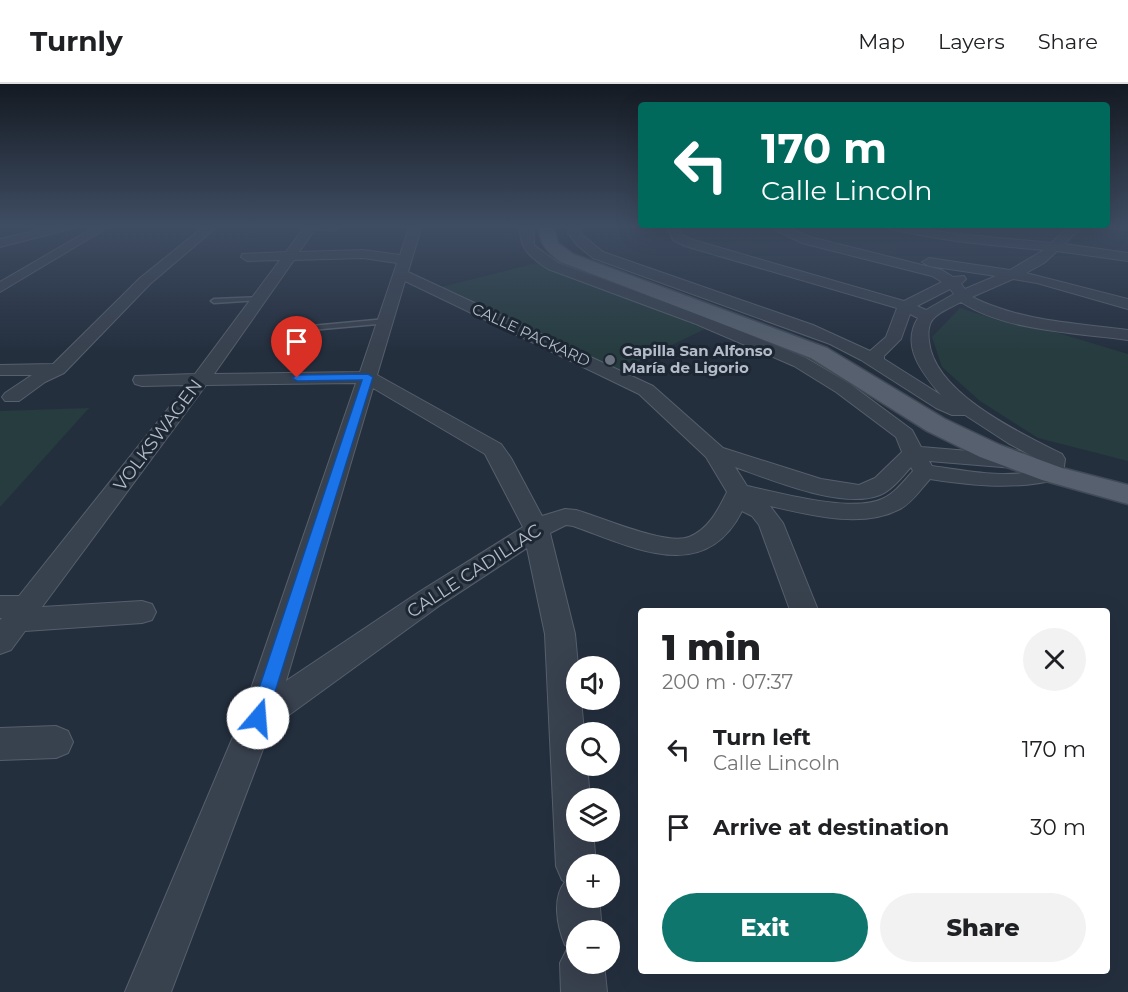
<!DOCTYPE html>
<meta charset="utf-8">
<style>
:root{--surface:#fff;--page:#f2f2f2;--text:#202124;--muted:#757577;--line:#e0e0e0;--accent:#0f766e}
body{margin:0;font-family:Montserrat,sans-serif;background:var(--page);color:var(--text);height:100vh;display:flex;flex-direction:column;font-size:22px;white-space:nowrap}
*{box-sizing:border-box;margin:0}
p{font-size:20px;color:var(--muted)}
.icon{flex:none;width:33px;height:33px;fill:none;stroke:currentColor;stroke-width:2;stroke-linecap:round;stroke-linejoin:round}
.map{position:relative;flex:1;overflow:hidden}
.side{position:absolute;left:638px;top:524px;width:472px;height:366px;display:flex;flex-direction:column;background:var(--surface);border-radius:6px;box-shadow:0 6px 24px #0002}
.side>*{flex:none}
.hud{position:absolute;left:638px;top:18px;width:472px;height:126px;border-radius:6px;box-shadow:0 6px 24px #0002;background:#00695c;color:#fff;overflow:hidden}
.buttons{position:absolute;left:566px;top:572px;display:grid;gap:12px}
.buttons a{display:grid;place-items:center;width:54px;height:54px;border-radius:50%;background:var(--surface);box-shadow:0 6px 24px #0002;font-size:30px}
.pin{position:absolute;display:grid;place-items:center;width:51px;height:51px;color:#fff;margin:-62px -26px;border-radius:50% 50% 50% 0;rotate:-45deg;box-shadow:0 0 6px #0007}
.pin .icon{rotate:45deg}
.me{position:absolute;width:66px;margin:-33px;rotate:18deg;stroke-linejoin:round;filter:drop-shadow(0 0 4px #0008)}
.turn{display:flex;align-items:center;gap:21px;height:126px;padding:0 24px;font-size:27px}
.turn .icon{width:78px;height:78px;stroke-width:2.5}
.turn b{display:block;font-size:42px;line-height:51px}
.round{display:grid;place-items:center;flex:none;width:63px;height:63px;border-radius:32px;background:var(--page)}
.headline{display:flex;align-items:center;justify-content:space-between;height:102px;padding:0 24px}
h1{font-size:36px;font-weight:800;line-height:45px}
.cta{display:flex;gap:12px;margin-top:auto;padding:12px 24px}
.cta a{flex:1;height:69px;border-radius:36px;background:var(--accent);color:#fff;font-size:24px;font-weight:800;line-height:69px;text-align:center}
.cta a+a{background:var(--page);color:var(--text)}
ul{padding:0;list-style:none}
li{display:flex;align-items:center;gap:18px;height:78px;padding:0 24px}
li div{flex:1}
li b{display:block;font-size:22px}
li em{font-style:normal}
header{display:flex;align-items:center;gap:36px;box-sizing:border-box;height:84px;padding:0 30px;background:var(--surface);border-bottom:2px solid var(--line)}
header strong{font-size:28px}
nav{display:flex;gap:33px;margin-inline-start:auto;font-size:21px}
.map>svg:first-child{display:block}
.green{fill:#263c3f}
.lines{fill:none;stroke-linecap:round;stroke-linejoin:round}
.lane-casing{stroke:#565f6c;stroke-width:3}
.street-casing{stroke:#565f6c;stroke-width:2}
.primary-casing{stroke:#414a57;stroke-width:3}
.lane{fill:#38414e;fill-rule:evenodd}
.street{fill:#38414e;fill-rule:evenodd}
.primary{fill:#56606e;fill-rule:evenodd}
.route{fill:#1a73e8;stroke:#114b97;stroke-width:1.5}
.worship-dot{fill:#6b7280;stroke:#1d2633;stroke-width:2}
.labels{text-anchor:middle;stroke-width:6;stroke-linejoin:round;paint-order:stroke}
.far-street-label{font-size:15px;fill:#b4bcc9;stroke:#1d2633}
.far-poi-label{font-size:15px;font-weight:bold;fill:#b4bcc9;stroke:#1d2633;text-anchor:start}
.street-label{font-size:18px;fill:#b4bcc9;stroke:#1d2633}
</style>
<header>
<strong>Turnly</strong>
<nav><a>Map</a><a>Layers</a><a>Share</a></nav>
</header>
<div class="map">
<svg width="1128" height="908" viewBox="0 0 1128 908">
<rect width="100%" height="100%" fill="#242f3e"/>
<g class="green">
<path d="M537 179 705 245 616 288 441 203Z"/>
<path d="M960 224 997 236 1058 249 1128 270V377L1038 354 980 317 942 283 932 253Z"/>
<path d="M89 324 0 423V327Z"/>
</g>
<g class="lines">
<g class="lane-casing">
<g id="lane">
<path d="M310 142H334L337 144 334 146 308 145Z"/>
<path d="M259 213 262 215 261 216 214 219 211 217 214 215Z"/>
<path d="M386 235 390 237 389 239 311 246 307 244 311 242Z"/>
</g>
</g>
<g class="street-casing">
<g id="street">
<path d="M60 141H79L77 143 0 163V155Z"/>
<path d="M98 141 110 142 0 208V198Z"/>
<path d="M206 141H219L150 200 64 289 45 298 19 317H5L2 313 5 309 32 291H0V281L53 280 140 194Z"/>
<path d="M306 141H318L299 168 363 166 400 171 410 141H422L408 188 653 302 723 364 821 395 859 401 875 394 902 368 896 353 836 308 794 282 696 240 548 185C531 174 517 163 521 141H533L534 161 558 179 708 234 806 274 850 300 912 346 921 363 1005 370 1014 366 1022 368 1025 373 1022 382 1014 384 929 377 932 382C968 387 1006 395 1041 386L1043 378 1008 359 965 331H952L936 324 861 276 830 260 593 174 577 161 568 149 570 141H582L581 150 603 168 813 241 870 267 886 253 897 224 685 162 673 156 666 141H678L682 151 693 156 904 217 942 198 932 192 802 159 766 141H782L810 153 942 186 953 193 964 192 966 195 961 200 965 205 996 192 929 182 922 178 929 174 1010 186 1044 166C990 161 937 157 884 143L882 141H903L948 149 1051 159 1071 141H1084L1064 160 1128 169V177L1057 167 1044 179 1026 189 1128 215V225L1037 199 1013 195 972 213C1020 237 1075 239 1128 246V256C1076 249 1005 247 961 218 952 223 940 227 933 235 928 241 928 250 929 257 934 309 1020 349 1062 370L1065 375 1063 390 1060 395C1016 406 975 402 930 395 921 405 912 419 900 425 862 445 810 431 770 422L783 439 818 526H790L759 441 752 432 742 427C704 502 633 463 573 442L566 441 550 449 575 550 578 582H576V615H581L584 648H576V681H587L590 714H576V747H593L596 780H576V813H599L602 846H576V879H604L607 908H561L560 879 568 863 565 861C557 842 552 814 565 798L562 796 556 782 545 550 527 464 439 522 271 644 171 908H125L241 634 356 299 206 301 42 523 142 517 152 520 156 528 152 536 142 539 25 547 11 566 0 570V536L2 534H0V512H19L187 301 142 302 135 300 133 296 135 292 195 290 280 176 247 177 241 173 242 170 286 168ZM363 174 397 179 360 288 214 290 294 176ZM405 197 639 310 706 373 727 408C718 426 709 445 689 453 666 462 601 433 576 426L565 425 542 432 511 374 501 360 377 291ZM950 205 954 210 926 226 917 222ZM910 230 918 234C900 262 923 290 941 311L884 275V272L901 255ZM373 304 485 370 523 443 419 508 286 597ZM735 383C772 396 842 426 880 411 892 406 902 393 911 383L913 387C904 397 894 410 882 415 851 429 780 409 747 402Z"/>
<path d="M1101 141H1128V146L1107 144Z"/>
<path d="M56 642 68 647 73 658 68 669 56 674 0 676V644Z"/>
</g>
</g>
<g class="primary-casing">
<path id="primary" d="M539 141H553L558 159 573 170 827 264 945 335 1000 361 1062 384 1128 401V420L1042 396 980 373 927 347 811 274 561 178C547 169 538 158 539 141Z"/>
</g>
<use href="#lane" class="lane"/>
<use href="#street" class="street"/>
<use href="#primary" class="primary"/>
</g>
<linearGradient id="sky" x2="0" y2="1"><stop stop-color="#141a22"/><stop offset="0.53" stop-color="#3f4d63"/><stop offset="1" stop-color="#3f4d63" stop-opacity="0"/></linearGradient>
<rect width="1128" height="268" fill="url(#sky)"/>
<path class="route" d="M368 290 373 293 267 634 264 639 258 642 251 639 249 634 362 296 297 297 292 294 297 291Z"/>
<circle class="worship-dot" cx="610" cy="276" r="6"/>
<g class="labels">
<g class="far-street-label">
<text transform="translate(531 251) rotate(25)" y="5">CALLE PACKARD</text>
</g>
<g class="far-poi-label">
<text x="622" y="272">Capilla San Alfonso<tspan x="622" dy="17">María de Ligorio</tspan></text>
</g>
<g class="street-label">
<text transform="translate(158 351) rotate(-53)" y="6">VOLKSWAGEN</text>
<text transform="translate(474 487) rotate(-33)" y="6">CALLE CADILLAC</text>
</g>
</g>
</svg>
<div class="buttons">
<a><svg class="icon" aria-label="sound" viewBox="0 0 24 24"><path d="M4 9h4l5-4v14l-5-4H4zM17 9q2 3 0 6"/></svg></a>
<a><svg class="icon" aria-label="search" viewBox="0 0 24 24"><circle cx="10" cy="10" r="6"/><path d="M15 15l6 6"/></svg></a>
<a><svg class="icon" aria-label="layers" viewBox="0 0 24 24"><path d="M12 4l9 5-9 5-9-5zM3 14l9 5 9-5"/></svg></a>
<a>+</a>
<a>−</a>
</div>
<div class="pin" style="left:297px;top:294px;background:#d93025"><svg class="icon" aria-label="arrive" viewBox="0 0 24 24"><path d="M6 21V4h12l-3 4 3 4H6"/></svg></div>
<svg class="me" style="left:258px;top:634px" viewBox="-20 -20 40 40"><circle r="19" fill="#fff"/><path d="M0-13L10 11 0 6-10 11z" fill="#1a73e8"/></svg>
<div class="hud">
<div class="turn"><svg class="icon" aria-label="left" viewBox="0 0 24 24"><path d="M17 20v-9H6M10 6l-5 5 5 5"/></svg><div><b>170 m</b>Calle Lincoln</div></div>
</div>
<section class="side">
<div class="headline"><div><h1>1 min</h1><p>200 m · 07:37</p></div><a class="round"><svg class="icon" aria-label="close" viewBox="0 0 24 24"><path d="M6 6l12 12M18 6L6 18"/></svg></a></div>
<ul>
<li><svg class="icon" aria-label="left" viewBox="0 0 24 24"><path d="M17 20v-9H6M10 6l-5 5 5 5"/></svg><div><b>Turn left</b><p>Calle Lincoln</p></div><em>170 m</em></li>
<li><svg class="icon" aria-label="arrive" viewBox="0 0 24 24"><path d="M6 21V4h12l-3 4 3 4H6"/></svg><div><b>Arrive at destination</b></div><em>30 m</em></li>
</ul>
<div class="cta"><a>Exit</a><a>Share</a></div>
</section>
</div>
